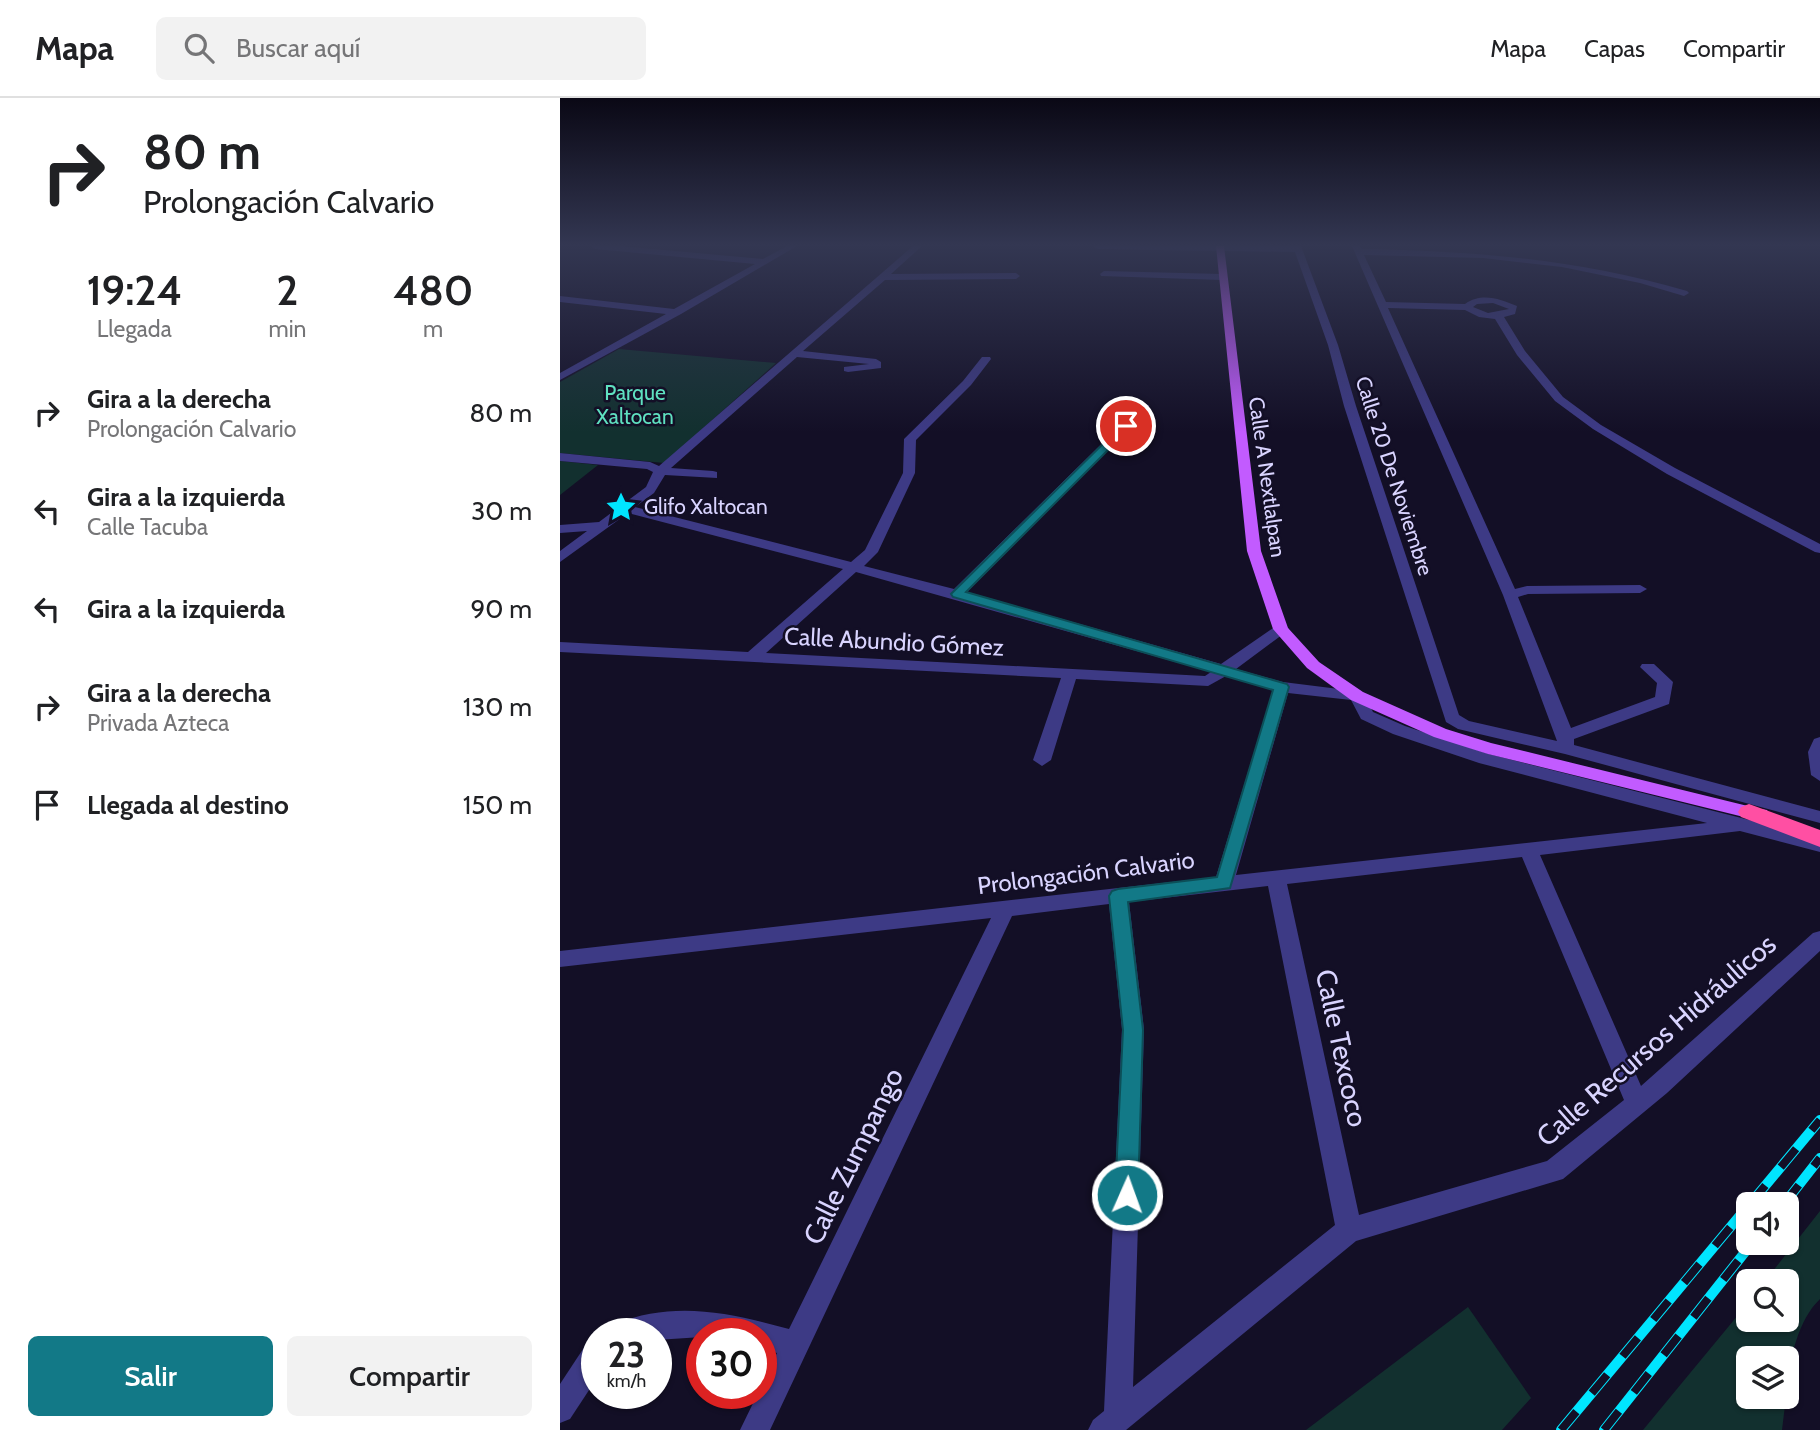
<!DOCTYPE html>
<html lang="es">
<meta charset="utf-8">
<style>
:root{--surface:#fff;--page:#f2f2f2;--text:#202124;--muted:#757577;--line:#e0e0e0;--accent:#127987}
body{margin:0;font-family:Cabin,sans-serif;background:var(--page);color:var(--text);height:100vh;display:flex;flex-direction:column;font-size:26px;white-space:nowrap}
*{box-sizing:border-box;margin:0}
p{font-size:23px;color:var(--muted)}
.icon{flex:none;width:38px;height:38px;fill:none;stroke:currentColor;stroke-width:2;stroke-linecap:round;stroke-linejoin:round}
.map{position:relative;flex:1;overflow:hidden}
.panel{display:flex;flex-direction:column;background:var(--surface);width:560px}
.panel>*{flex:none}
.guide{background:#fff;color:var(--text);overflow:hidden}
.buttons{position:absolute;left:1176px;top:1094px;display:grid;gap:14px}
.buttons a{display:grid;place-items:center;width:63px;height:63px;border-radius:10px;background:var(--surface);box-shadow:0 2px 5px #0004;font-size:35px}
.speed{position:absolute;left:21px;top:1220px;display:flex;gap:14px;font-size:35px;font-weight:700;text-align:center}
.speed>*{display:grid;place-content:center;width:91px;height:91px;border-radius:50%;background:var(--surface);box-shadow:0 2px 5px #0004;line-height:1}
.speed small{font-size:18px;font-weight:400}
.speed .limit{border:10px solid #d22;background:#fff;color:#111}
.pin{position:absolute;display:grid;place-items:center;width:60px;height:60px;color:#fff;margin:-30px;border:4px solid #fff;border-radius:50%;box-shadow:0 2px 7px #0007}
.me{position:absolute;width:77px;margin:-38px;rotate:2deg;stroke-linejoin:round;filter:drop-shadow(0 0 5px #0008)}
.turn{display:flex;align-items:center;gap:24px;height:147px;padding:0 28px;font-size:32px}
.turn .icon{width:91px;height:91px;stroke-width:2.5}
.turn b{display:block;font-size:49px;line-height:60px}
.eta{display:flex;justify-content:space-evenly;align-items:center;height:119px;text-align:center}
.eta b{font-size:42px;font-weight:600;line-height:49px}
.action{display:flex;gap:14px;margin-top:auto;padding:14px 28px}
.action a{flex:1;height:80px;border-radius:10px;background:var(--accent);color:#fff;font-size:28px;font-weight:600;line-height:80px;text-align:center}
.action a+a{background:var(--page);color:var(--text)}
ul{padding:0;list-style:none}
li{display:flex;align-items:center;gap:21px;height:98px;padding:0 28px}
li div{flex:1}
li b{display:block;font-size:26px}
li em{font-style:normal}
header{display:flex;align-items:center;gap:42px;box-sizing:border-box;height:98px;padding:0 35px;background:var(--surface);border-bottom:2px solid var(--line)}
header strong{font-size:33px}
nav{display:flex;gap:38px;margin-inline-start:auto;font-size:24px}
.search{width:490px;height:63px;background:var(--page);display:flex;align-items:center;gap:18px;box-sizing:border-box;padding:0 24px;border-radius:10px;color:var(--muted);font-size:26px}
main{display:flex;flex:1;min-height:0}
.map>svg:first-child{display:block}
.green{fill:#12302f}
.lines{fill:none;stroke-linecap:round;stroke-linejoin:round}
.minor{fill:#3d3a85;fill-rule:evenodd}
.major{fill:#c25bff;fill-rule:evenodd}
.highway{fill:#ff4fa3;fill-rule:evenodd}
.rail-casing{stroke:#00e5ff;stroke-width:10}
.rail{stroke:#130f26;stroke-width:8;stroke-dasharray:24;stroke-linecap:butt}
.route{fill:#127987;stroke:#0c4f58;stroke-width:2}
.labels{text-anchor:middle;stroke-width:5;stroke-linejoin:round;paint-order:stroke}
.far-park-label{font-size:21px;fill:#5fe0c0;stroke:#130f26}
.far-street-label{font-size:21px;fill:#d9d4ff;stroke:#130f26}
.far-poi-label{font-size:21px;fill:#d9d4ff;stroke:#130f26;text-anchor:start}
.street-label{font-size:24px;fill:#d9d4ff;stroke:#130f26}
.near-street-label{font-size:28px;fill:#d9d4ff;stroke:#130f26}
</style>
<header>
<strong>Mapa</strong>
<div class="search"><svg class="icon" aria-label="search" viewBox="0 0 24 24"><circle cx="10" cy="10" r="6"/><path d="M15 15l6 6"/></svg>Buscar aquí</div>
<nav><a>Mapa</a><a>Capas</a><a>Compartir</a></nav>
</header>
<main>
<section class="panel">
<div class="guide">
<div class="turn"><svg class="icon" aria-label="right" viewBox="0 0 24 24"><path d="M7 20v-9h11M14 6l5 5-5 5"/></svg><div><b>80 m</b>Prolongación Calvario</div></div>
</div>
<div class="eta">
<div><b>19:24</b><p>Llegada</p></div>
<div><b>2</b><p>min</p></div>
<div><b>480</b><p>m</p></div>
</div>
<ul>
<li><svg class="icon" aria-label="right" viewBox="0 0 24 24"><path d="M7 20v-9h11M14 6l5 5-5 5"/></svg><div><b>Gira a la derecha</b><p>Prolongación Calvario</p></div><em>80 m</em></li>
<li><svg class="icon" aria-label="left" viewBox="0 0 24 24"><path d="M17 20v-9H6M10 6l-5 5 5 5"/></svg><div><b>Gira a la izquierda</b><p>Calle Tacuba</p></div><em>30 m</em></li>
<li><svg class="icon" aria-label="left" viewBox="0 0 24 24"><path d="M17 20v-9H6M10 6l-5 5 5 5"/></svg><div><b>Gira a la izquierda</b></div><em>90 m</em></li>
<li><svg class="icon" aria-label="right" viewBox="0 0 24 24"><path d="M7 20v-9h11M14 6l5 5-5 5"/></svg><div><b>Gira a la derecha</b><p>Privada Azteca</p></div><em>130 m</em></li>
<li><svg class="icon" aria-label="arrive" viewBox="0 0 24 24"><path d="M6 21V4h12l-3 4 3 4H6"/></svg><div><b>Llegada al destino</b></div><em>150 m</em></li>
</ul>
<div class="action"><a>Salir</a><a>Compartir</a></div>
</section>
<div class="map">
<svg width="1260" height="1332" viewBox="0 0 1260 1332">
<rect width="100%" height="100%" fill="#130f26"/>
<g class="green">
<path d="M59 251 216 265 104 365 0 355V284Z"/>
<path d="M0 363 38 367 0 397Z"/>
<path d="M1260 1113V1201C1238 1222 1230 1260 1227 1290V1260H1188V1298L1226 1299 1222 1332H1083L1188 1205V1222H1227V1183H1205Z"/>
<path d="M908 1209 971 1300 942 1332H746Z"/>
</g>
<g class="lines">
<g class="minor">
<path d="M31 148H60L203 161 227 148H237L121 216 0 282V275L106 216 0 204V198L114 211 195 166 35 151Z"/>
<path d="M353 148H362L331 176 456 175 460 178 456 181 325 182 243 253 316 261 321 264V270L288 274 284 273V269L309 266 237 259 111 370 153 373 157 374V380L105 377 94 395 75 409 291 464 305 452 343 375 344 341 403 283 422 259H430L431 261 411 287 356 342 355 375 318 454 304 468 394 491 581 307H589V311L407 494 661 566 716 528H726L729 531 726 534 676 571 723 584 803 594 813 614 845 628 929 656 1260 740V754L1180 733 980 757 1081 988 1253 835 1260 833V853L1107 995 1003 1081 796 1143 566 1332H528L533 1322 544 1313 562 931 549 806 452 818 210 1332H180L198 1295H201V1288L217 1255 201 1251V1236H142V1239L96 1242V1236H51L55 1226C115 1202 170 1215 229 1231L431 820 0 869V853L656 779 713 592 666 578 648 588 516 581 491 662 482 668 473 662 501 580 0 554V544L188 554 283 471 68 415 0 464V453L27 433 0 435V427L39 424 86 389 93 374 87 371 0 363V355L90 364 99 368ZM296 474 651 574 645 578 206 555ZM728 595 791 602 801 621 833 636 919 665 1147 725 676 777ZM962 759 1064 1002 987 1063 799 1117 727 786ZM708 788 775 1127 573 1289 584 931 569 804Z"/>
<path d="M533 148H741L778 247 796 308 899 617 909 623 997 643 943 497 792 148H800L802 151C915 153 1018 161 1127 193L1129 195 1124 198 1080 185 1002 169 923 160 804 157 826 204 905 206C922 194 940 201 957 208L955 216 944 219 965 253 1003 299 1041 327 1115 370 1260 446V455L1255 454 1107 376 1033 331 995 303 957 257 935 221 919 219 905 212 828 210 955 491 967 488 1080 487 1087 491 1080 495 968 496 958 499 1011 630 1095 599 1097 585 1080 569 1082 566H1094L1113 584 1109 606 1014 641V647L1260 713V725L1005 656 898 631 886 624 784 308 768 247 735 154 537 151ZM933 205 949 211 928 215 913 209 917 206Z"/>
<path d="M544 173 662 176 666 179 662 182 541 178 540 176Z"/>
<path d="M1260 639V683L1251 677 1248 654 1254 641Z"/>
<path d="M37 1241V1280L10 1321 0 1325V1286L27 1245Z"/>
</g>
<path class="major" d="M656 148H664L701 453 728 530 759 564 803 594 886 631 931 645 1200 711 1207 712 1209 717 1207 722 1200 723 928 656 874 639 791 602 747 570 713 531 687 453Z"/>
<path class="highway" d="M1189 706 1260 732V749L1181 719 1178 714 1181 709Z"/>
<g class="rail-casing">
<g id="rail">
<path d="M1190 1106 1260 1022"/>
<path d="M1224 1106 1260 1060"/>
<path d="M1001 1332 1188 1108"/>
<path d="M1044 1332 1193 1144"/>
</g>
</g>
<use href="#rail" class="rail"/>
</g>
<linearGradient id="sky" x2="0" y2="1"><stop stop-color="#0a0815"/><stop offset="0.44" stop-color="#333752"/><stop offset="1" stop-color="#333752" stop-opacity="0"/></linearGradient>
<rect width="1260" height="334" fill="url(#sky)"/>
<path class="route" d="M563 326 572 328 406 494 727 586 729 589 670 790 568 804 583 932 578 1097 575 1105 567 1108 559 1105 555 1097 563 932 549 798 552 793 558 791 657 779 713 592 393 499 391 496Z"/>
<defs>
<g id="sight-bare" transform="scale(2.415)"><path d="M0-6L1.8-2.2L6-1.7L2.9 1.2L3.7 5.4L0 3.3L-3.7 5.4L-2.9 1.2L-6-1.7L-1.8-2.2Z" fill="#00e5ff" stroke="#130f26" stroke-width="2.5" paint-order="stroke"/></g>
</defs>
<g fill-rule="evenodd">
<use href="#sight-bare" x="61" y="409"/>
</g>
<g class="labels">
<g class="far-park-label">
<text x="75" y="302">Parque<tspan x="75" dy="24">Xaltocan</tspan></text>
</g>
<g class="far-street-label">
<text transform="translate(834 378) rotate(72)" y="7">Calle 20 De Noviembre</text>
<text transform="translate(707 379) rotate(82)" y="7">Calle A Nextlalpan</text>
</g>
<g class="far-poi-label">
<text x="84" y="416">Glifo Xaltocan</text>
</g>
<g class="street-label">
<text transform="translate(334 544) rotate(3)" y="8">Calle Abundio Gómez</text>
<text transform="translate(526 775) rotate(-7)" y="8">Prolongación Calvario</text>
</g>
<g class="near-street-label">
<text transform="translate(1096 942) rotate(-41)" y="10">Calle Recursos Hidráulicos</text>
<text transform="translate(782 950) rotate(78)" y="10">Calle Texcoco</text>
<text transform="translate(293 1058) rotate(-64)" y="10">Calle Zumpango</text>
</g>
</g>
</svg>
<div class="buttons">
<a><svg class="icon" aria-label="sound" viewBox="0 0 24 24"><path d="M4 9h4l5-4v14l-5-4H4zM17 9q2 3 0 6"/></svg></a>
<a><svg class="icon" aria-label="search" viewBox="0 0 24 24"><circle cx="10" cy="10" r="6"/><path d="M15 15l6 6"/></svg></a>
<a><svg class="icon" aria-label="layers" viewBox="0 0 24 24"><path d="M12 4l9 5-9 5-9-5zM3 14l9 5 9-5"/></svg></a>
</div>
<div class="speed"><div>23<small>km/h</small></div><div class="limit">30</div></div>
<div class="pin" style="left:566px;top:328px;background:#d93025"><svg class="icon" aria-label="arrive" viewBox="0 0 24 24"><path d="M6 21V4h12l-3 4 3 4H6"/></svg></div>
<svg class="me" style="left:567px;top:1097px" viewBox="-20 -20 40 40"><circle r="17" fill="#127987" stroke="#fff" stroke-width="3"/><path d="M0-11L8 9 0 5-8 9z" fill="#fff"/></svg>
</div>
</main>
